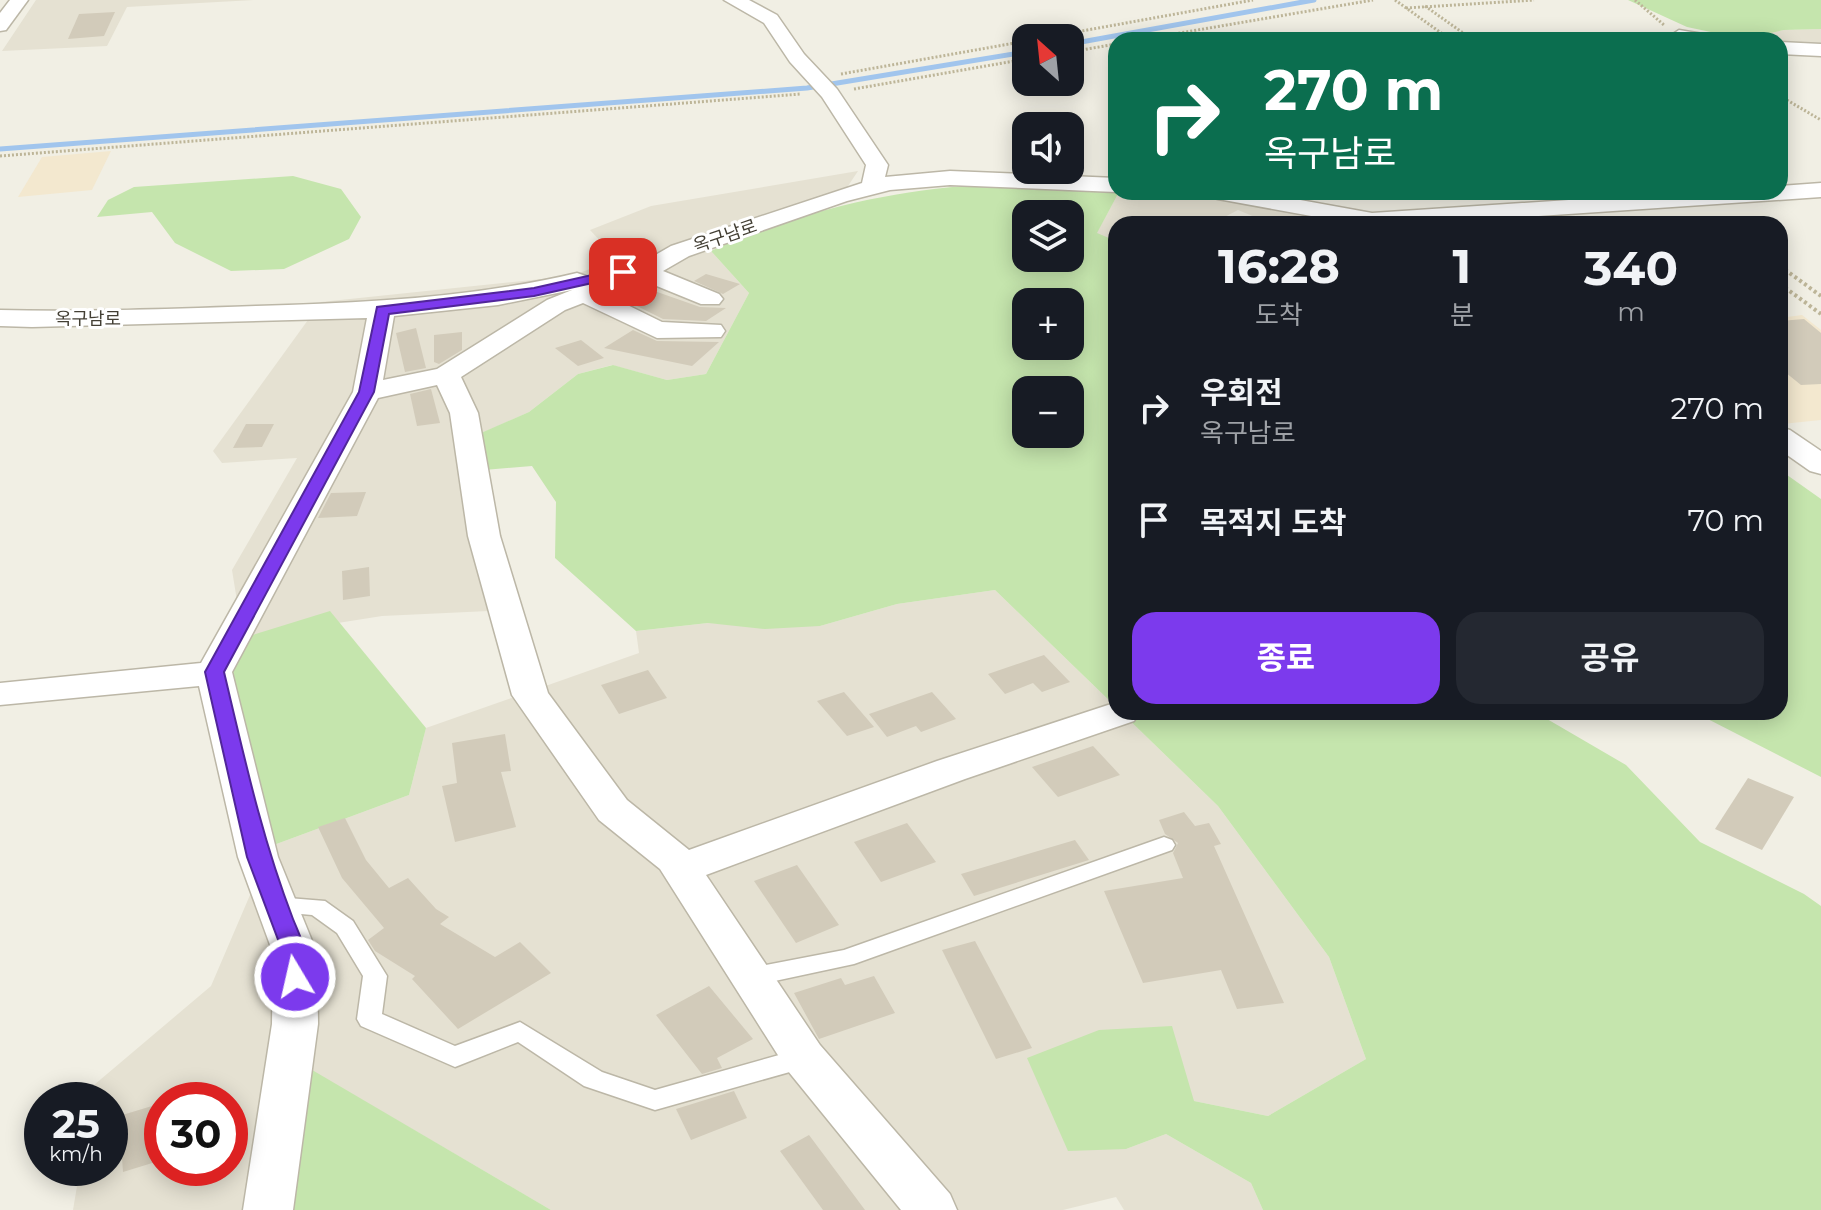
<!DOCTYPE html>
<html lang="ko">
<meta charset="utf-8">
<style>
:root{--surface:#171b24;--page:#242831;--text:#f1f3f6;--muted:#9ea1a6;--accent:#7c3aed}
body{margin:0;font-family:Montserrat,"Noto Sans KR",sans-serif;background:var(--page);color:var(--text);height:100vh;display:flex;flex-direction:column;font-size:30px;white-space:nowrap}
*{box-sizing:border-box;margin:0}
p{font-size:26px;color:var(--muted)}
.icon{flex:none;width:44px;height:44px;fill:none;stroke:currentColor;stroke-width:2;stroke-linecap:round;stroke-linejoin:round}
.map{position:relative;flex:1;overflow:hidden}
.drawer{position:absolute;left:1108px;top:216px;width:680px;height:504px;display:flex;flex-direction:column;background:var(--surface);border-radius:24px;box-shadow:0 4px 20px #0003}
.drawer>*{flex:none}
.top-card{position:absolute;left:1108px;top:32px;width:680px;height:168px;border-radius:24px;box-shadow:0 4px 20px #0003;background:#0b6e4f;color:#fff;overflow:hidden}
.needle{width:52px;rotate:333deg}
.fabs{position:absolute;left:1012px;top:24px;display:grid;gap:16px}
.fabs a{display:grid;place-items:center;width:72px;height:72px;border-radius:16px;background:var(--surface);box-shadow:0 4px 20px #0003;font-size:40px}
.speed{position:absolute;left:24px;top:1082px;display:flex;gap:16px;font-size:40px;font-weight:700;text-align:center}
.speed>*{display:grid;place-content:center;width:104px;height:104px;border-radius:50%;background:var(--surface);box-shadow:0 4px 20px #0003;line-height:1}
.speed small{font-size:20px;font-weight:400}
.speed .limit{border:12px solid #d22;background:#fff;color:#111}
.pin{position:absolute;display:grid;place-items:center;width:68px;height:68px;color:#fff;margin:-34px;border-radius:16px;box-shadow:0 4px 12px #0006}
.me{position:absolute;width:88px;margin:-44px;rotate:351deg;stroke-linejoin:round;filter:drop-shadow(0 0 6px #0008)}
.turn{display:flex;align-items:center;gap:28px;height:168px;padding:0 24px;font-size:36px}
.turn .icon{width:104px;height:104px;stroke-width:2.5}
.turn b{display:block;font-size:56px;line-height:68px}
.eta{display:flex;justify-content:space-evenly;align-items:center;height:136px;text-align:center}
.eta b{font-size:48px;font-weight:700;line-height:56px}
.cta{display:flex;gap:16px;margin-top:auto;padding:16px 24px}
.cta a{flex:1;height:92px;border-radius:24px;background:var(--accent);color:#fff;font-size:32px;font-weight:700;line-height:92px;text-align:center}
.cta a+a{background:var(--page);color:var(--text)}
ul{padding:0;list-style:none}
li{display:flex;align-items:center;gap:24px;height:112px;padding:0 24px}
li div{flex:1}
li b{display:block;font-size:30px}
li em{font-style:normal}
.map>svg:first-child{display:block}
.residential{fill:#e5e1d2;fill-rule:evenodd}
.commercial{fill:#f3e8cf}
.green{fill:#c5e5ad;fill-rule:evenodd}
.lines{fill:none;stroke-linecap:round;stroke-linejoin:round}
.stream{stroke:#a1c5ed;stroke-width:5}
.building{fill:#d2cbba}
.lane-casing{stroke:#bcb7a7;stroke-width:3}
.street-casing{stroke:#bcb7a7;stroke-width:3}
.path-far1{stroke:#bdb598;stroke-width:3;stroke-dasharray:2 2;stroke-linecap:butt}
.path{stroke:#bdb598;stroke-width:4;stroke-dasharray:3 3;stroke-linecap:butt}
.lane{fill:#fff;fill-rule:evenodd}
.street{fill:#fff;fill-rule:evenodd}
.route{fill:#7c3aed;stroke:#51269a;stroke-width:2}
.labels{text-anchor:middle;stroke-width:6;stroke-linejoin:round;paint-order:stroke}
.far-street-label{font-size:18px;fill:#433f34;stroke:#fff}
</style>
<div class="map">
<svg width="1821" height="1210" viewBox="0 0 1821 1210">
<rect width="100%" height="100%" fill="#f1efe4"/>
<g class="residential">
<path d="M36 0H254L127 7 107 46 2 51Z"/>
<path d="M1821 29V54L1780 53V40L1744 39 1784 30Z"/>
<path d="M858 171 846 189 711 251 749 293 706 374 667 380 612 365 578 374 529 412 482 433 510 610 382 616 243 638 232 570 297 458 222 463 213 451 321 302 571 276 617 259 590 230 651 206Z"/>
<path d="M1119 192 1203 196 1279 209 1324 224H1272L1238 210 1211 224H1116V241L1096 234Z"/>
<path d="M995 590 1116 707V712H1121L1218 806 1329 957 1366 1059 1268 1116 1194 1101 1126 1149 1166 1134 1251 1183 1263 1210H1124L1116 1197 1063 1210H551L290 1058 243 1210H73L80 1168H110V1100H91L94 1085 211 986 271 846 409 795 426 728 639 653 636 631 708 623 820 626 897 604ZM162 1100H230V1168H162Z"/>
</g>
<g class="commercial">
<path d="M111 151 92 190 18 197 42 157Z"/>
<path d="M1802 315 1821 330V420L1782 424 1780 318Z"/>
</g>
<g class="green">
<path d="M1628 0H1821V29L1784 30 1744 39 1687 27Z"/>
<path d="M293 176 341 189 361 217 349 239 284 269 231 271 175 243 152 212 97 217 108 200 134 187Z"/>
<path d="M977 185 1119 192 1097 233 1116 241V707L995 590 897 604 820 626 765 629 708 623 636 631 555 558 556 502 532 466 484 470 481 433 529 412 578 374 613 365 667 380 706 374 749 293 711 251C794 213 886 191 977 185ZM1026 214H1070V258H1026ZM1026 302H1070V346H1026ZM1026 390H1070V434H1026Z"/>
<path d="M1780 470 1821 499V777L1694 712H1780Z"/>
<path d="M330 611 426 728 409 795 271 846 217 675 243 638Z"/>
<path d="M1121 712H1535L1626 765 1700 842 1804 894 1821 906V1210H1263L1251 1183 1166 1134 1126 1149 1068 1151 1027 1058 1099 1030 1172 1026 1194 1101 1268 1116 1366 1059 1329 957 1218 806Z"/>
<path d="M290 1057 551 1210H243Z"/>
</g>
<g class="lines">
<g class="stream">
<path d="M1070 44 1314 0"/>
<path d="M0 149 807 88 1026 52"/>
</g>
</g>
<g class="building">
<path d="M115 12 104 36 68 39 79 14Z"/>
<path d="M706 274 740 284 723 294 694 281Z"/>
<path d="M643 287 700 307 726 308 706 321 663 319 623 299Z"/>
<path d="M1804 319 1821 333V384L1801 385 1780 368V321Z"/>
<path d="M416 328 426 368 405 372 396 333Z"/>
<path d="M633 330 657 341 719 342 692 366 604 348Z"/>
<path d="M462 332V350L439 364 434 362V335Z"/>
<path d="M581 340 604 358 578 366 555 348Z"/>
<path d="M431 389 440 423 417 426 410 394Z"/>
<path d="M246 424H274L262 447 233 448Z"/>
<path d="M366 492 357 516 318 518 331 493Z"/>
<path d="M369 567 370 596 343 600 342 571Z"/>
<path d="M1044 655 1070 682 1042 692 1033 683 1005 694 988 674Z"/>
<path d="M648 670 667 698 619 714 601 685Z"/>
<path d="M844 692 874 727 847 736 817 701Z"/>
<path d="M932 692 956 719 921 732 916 726 887 737 869 714Z"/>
<path d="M505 734 511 771 501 772 516 827 455 842 442 786 457 783 452 743Z"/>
<path d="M1093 746 1120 775 1058 797 1032 767Z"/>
<path d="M1748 778 1794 797 1762 850 1715 829Z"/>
<path d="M1184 812 1195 826 1209 823 1221 844 1214 846 1284 1003 1237 1009 1221 970 1143 983 1104 891 1183 878 1173 853 1178 843 1165 834 1159 820Z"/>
<path d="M345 818 366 860 389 888 408 878 436 909 449 917 440 924 495 957 520 942 551 973 458 1029 412 979 415 976 375 951 368 940 384 928 342 878 318 827Z"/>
<path d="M907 823 936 862 881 882 854 842Z"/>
<path d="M1075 840 1089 860 974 896 961 874Z"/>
<path d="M797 865 839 925 796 943 754 881Z"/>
<path d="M975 941 1032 1048 996 1059 942 950Z"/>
<path d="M874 976 895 1013 819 1039 794 993 841 978 845 985Z"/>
<path d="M709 986 753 1039 717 1058 722 1068 702 1074 656 1015Z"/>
<path d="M734 1091 747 1118 691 1140 676 1109Z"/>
<path d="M162 1103V1160L123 1172 119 1116Z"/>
<path d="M809 1135 865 1210H823L780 1151Z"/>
</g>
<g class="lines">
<g class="lane-casing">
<g id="lane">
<path d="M1164 837 1172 840 1175 845 1172 850 854 964 751 986 743 983 739 977 743 971 751 968 844 950Z"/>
<path d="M276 897 325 901 353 921 387 976 382 1014 455 1046 520 1022 602 1072 655 1090 804 1048 813 1051 816 1058 813 1065 804 1068 655 1110 584 1086 518 1042 455 1067 361 1026 357 1019 363 976 337 933 312 915 268 911 265 905 268 899Z"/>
</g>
</g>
<g class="street-casing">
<g id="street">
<path d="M10 0H28L6 30 0 31V13Z"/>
<path d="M724 0H749L777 15 804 54 837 89 888 165 885 177 950 171 1116 178V192L950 185 890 190 847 201 689 256 663 271 719 294 723 299 719 304H701L642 280 605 294 662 322 721 325 725 331 721 337 657 338 583 303 565 310 461 377 478 413 500 536 548 693 627 800 689 850 937 761 1108 705 1116 703V712L1139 713 1134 721 965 779 706 875 820 1045 950 1194 957 1210H901L788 1071 660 869 599 820 512 695 468 536 450 413 437 385 378 398 232 672 278 857 317 953 318 1024 293 1210H243L272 1024 273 953 238 857 199 686 0 705V683L201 663 353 392 367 318 32 327 0 326V310C85 312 171 309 256 306 364 303 471 298 577 273L586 276 588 283 617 272 620 266 645 261 671 246 862 183 866 165 822 97 790 62 764 23ZM572 290 547 300 437 369 383 380 394 316 498 305Z"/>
<path d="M1679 30 1715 36 1717 40H1672L1670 36Z"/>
<path d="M1780 42 1821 44V56L1780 54Z"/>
<path d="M1821 183V197L1418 224H1355L1218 199 1210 197 1207 192H1256L1372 213 1688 192H1780V186Z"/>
<path d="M1780 427 1790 430 1821 451V474L1810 471 1780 450Z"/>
</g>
</g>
<g class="path-far1">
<path d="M1395 0 1451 40"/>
<path d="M1635 0 1664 25"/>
<path d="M1425 6 1473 40"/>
<path d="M1406 8 1534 0"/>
<path d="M1043 38 1253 0"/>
<path d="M1139 40 1373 0"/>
<path d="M1070 52 1116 44"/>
<path d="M841 74 1026 41"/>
<path d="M854 89 1026 59"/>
<path d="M1780 96 1821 120"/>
<path d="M0 156 801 94"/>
</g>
<g class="path">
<path d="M1780 266 1821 296"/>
<path d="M1780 284 1821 314"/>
</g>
<use href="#lane" class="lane"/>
<use href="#street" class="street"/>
</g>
<path class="route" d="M623 268 630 272 628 275 534 296 389 314 374 392 224 672C244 756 262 839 293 919 301 939 314 963 303 983L295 986 286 983 283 977V953L247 857 205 672 359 392 377 307 534 288Z"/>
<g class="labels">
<g class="far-street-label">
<text transform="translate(725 236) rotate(-19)" y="6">옥구남로</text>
<text x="88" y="325">옥구남로</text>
</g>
</g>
</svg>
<div class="fabs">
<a><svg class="needle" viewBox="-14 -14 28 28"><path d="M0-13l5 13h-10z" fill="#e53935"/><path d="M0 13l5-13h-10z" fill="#9ea1a6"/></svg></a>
<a><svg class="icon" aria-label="sound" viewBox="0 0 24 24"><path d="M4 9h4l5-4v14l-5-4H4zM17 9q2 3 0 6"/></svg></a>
<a><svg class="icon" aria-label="layers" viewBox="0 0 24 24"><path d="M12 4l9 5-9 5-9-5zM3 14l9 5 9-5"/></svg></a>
<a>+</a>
<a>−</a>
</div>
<div class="speed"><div>25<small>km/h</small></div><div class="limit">30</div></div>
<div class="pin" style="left:623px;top:272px;background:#d93025"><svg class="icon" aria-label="arrive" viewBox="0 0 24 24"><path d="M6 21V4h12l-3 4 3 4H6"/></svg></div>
<svg class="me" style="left:295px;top:977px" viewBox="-20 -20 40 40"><circle r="17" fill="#7c3aed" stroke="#fff" stroke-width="3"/><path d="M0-11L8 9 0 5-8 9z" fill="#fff"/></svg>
<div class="top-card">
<div class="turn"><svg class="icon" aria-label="right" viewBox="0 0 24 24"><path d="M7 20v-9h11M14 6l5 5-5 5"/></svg><div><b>270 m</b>옥구남로</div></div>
</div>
<section class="drawer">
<div class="eta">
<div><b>16:28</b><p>도착</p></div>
<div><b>1</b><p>분</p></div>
<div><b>340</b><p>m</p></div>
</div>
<ul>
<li><svg class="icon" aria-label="right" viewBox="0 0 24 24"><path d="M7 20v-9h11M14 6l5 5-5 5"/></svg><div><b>우회전</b><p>옥구남로</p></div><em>270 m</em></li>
<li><svg class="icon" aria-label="arrive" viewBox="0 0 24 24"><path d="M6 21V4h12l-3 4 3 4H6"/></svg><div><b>목적지 도착</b></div><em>70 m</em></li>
</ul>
<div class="cta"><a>종료</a><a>공유</a></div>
</section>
</div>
